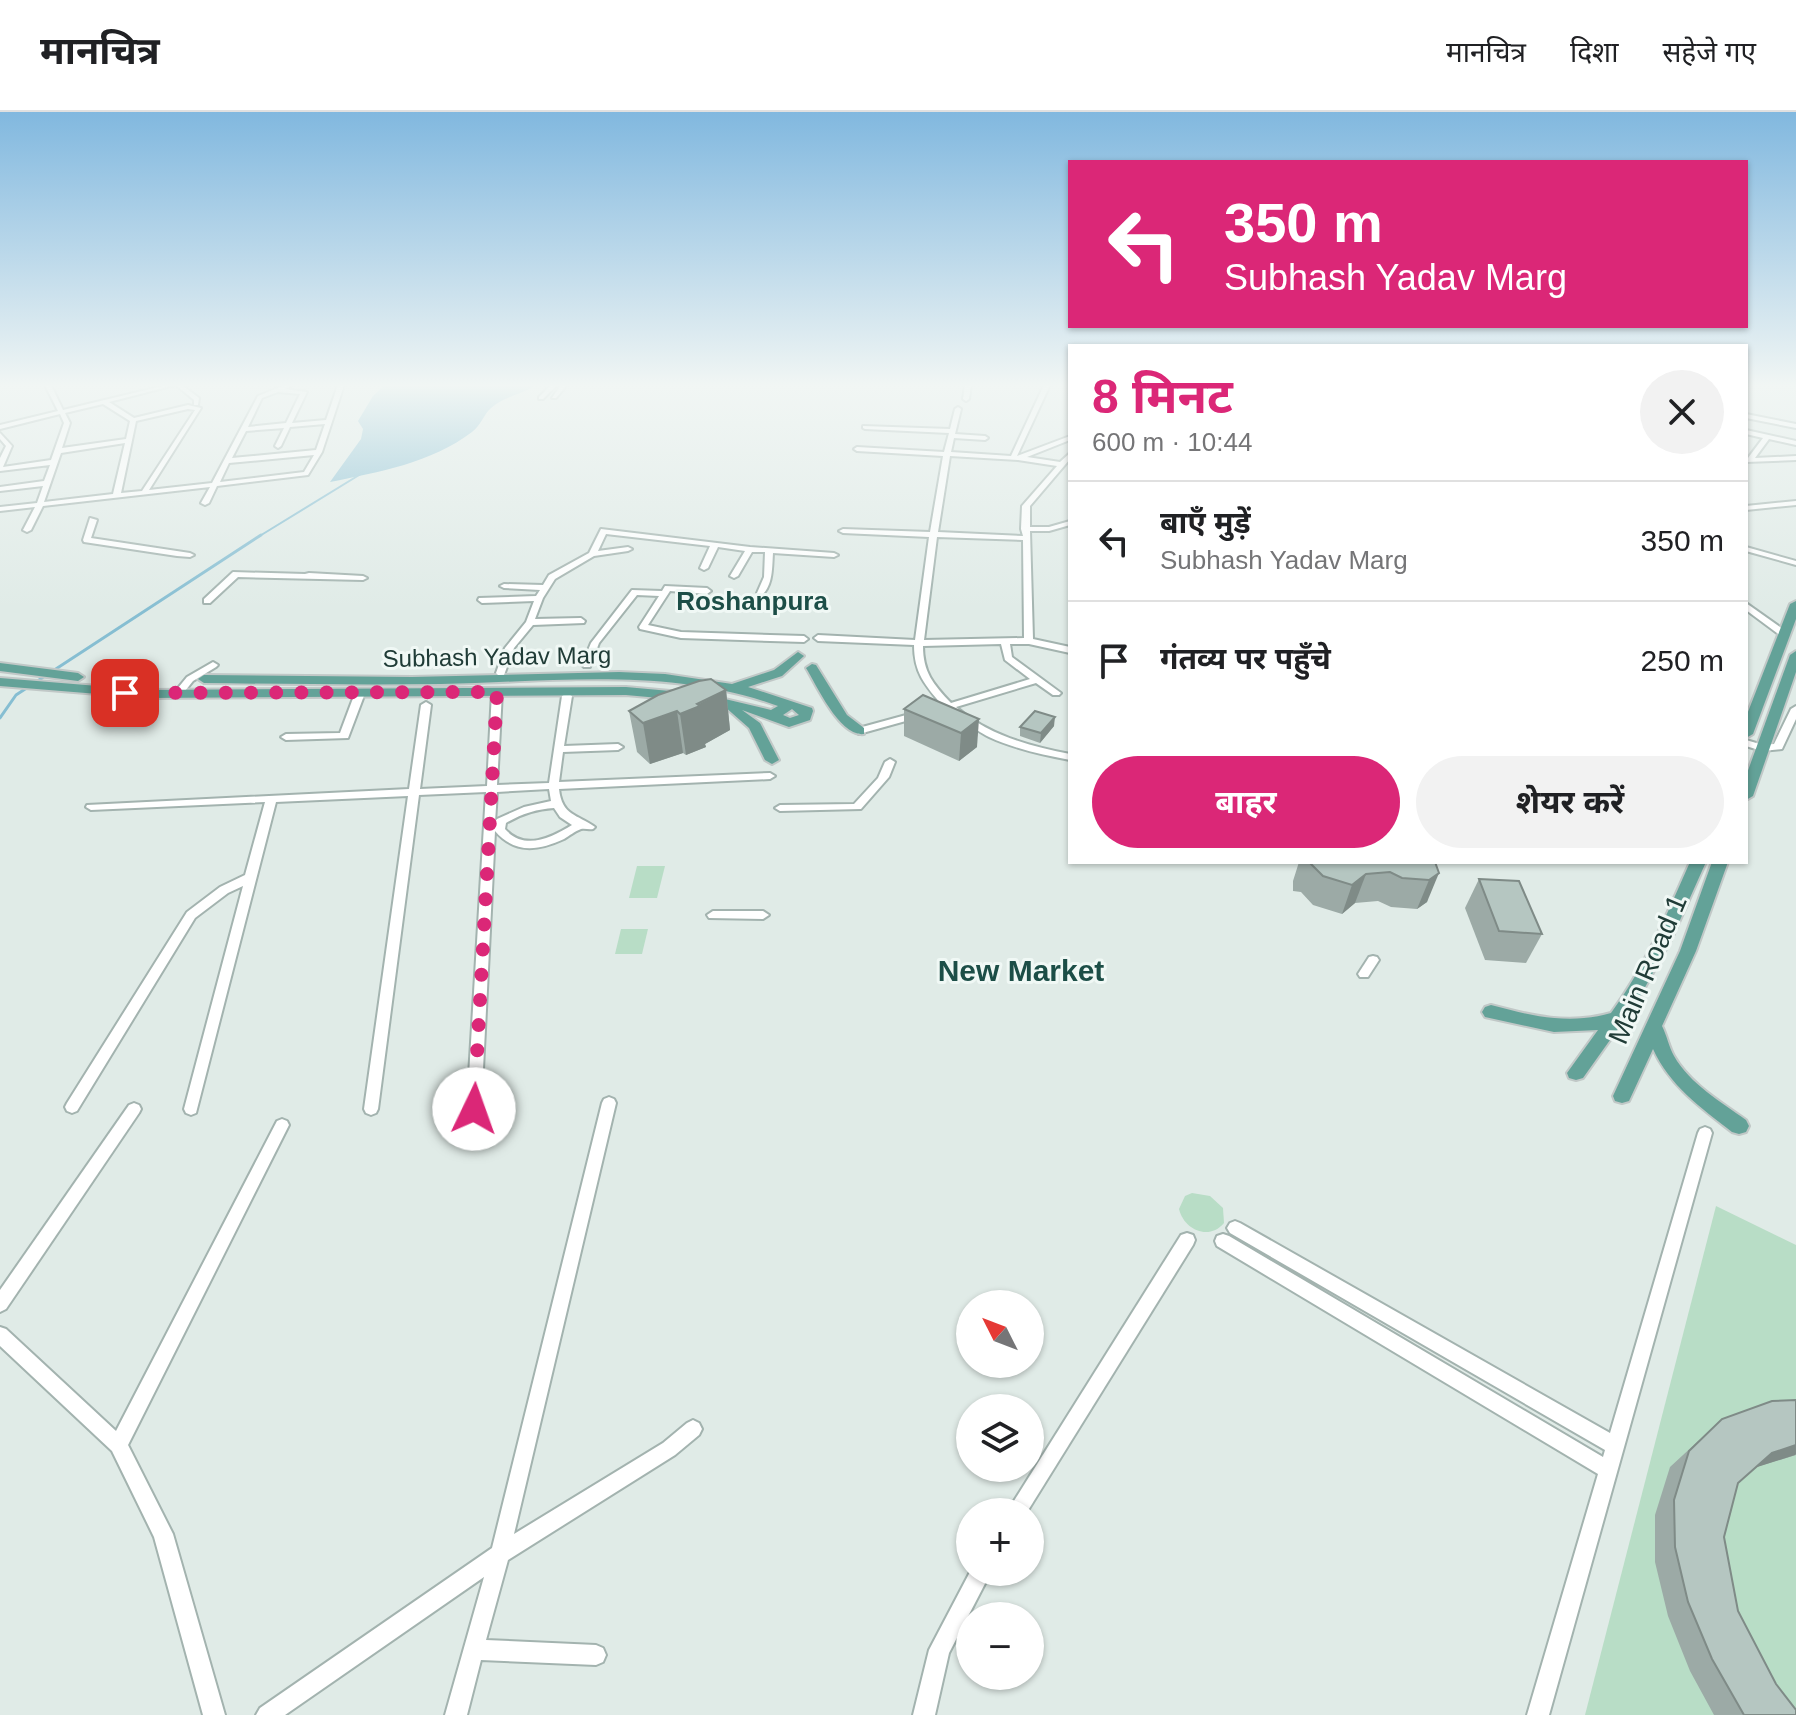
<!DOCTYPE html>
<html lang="hi">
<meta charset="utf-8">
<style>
:root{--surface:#fff;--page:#f2f2f2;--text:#202124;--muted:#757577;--line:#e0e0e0;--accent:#db2777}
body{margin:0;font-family:Arial,"Noto Sans Devanagari",sans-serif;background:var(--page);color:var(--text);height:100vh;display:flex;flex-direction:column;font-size:30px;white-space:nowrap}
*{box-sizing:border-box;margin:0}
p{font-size:26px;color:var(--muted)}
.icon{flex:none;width:44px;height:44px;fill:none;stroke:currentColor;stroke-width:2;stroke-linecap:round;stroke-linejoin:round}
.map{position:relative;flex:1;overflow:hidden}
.panel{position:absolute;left:1068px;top:232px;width:680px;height:520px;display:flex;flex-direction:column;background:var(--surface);border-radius:0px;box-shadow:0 2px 6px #0004}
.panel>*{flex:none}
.guide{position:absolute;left:1068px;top:48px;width:680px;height:168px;border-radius:0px;box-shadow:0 2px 6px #0004;background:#db2777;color:#fff;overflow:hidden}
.needle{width:52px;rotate:312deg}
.fabs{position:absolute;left:956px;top:1178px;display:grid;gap:16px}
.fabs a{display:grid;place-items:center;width:88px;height:88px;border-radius:50%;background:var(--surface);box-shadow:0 2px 6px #0004;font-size:40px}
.pin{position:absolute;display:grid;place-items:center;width:68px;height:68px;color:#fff;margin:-34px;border-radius:16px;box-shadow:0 4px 12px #0006}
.me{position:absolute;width:88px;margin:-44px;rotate:3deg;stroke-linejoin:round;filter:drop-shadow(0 0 6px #0008)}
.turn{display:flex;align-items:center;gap:28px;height:168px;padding:0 24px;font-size:36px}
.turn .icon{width:104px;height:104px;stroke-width:2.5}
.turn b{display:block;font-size:56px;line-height:68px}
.round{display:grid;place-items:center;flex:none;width:84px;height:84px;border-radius:42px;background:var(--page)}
.headline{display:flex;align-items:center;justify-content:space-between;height:136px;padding:0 24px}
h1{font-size:48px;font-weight:700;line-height:60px;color:var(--accent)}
.action{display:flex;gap:16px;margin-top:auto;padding:16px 24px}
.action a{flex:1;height:92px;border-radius:48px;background:var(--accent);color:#fff;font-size:32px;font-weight:700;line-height:92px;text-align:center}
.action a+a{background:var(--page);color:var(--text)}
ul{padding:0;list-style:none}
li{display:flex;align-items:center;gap:24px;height:120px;padding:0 24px;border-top:2px solid var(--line)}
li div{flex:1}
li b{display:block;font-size:30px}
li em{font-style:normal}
header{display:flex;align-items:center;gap:48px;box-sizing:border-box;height:112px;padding:0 40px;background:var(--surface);border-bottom:2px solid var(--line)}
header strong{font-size:38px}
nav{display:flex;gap:44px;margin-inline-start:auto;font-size:28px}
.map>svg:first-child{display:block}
.green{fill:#b8ddc6}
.water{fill:#86bed2}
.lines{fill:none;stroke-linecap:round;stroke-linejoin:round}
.stream-far1{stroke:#86bed2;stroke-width:2}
.stream{stroke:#86bed2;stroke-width:3}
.minor-casing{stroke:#a3b3af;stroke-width:4}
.major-casing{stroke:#c1c8c7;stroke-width:4}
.minor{fill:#fff;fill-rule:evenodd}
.major{fill:#63a298;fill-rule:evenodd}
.wall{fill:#9caaa6}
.shaded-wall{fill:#7f8b87}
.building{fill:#b5c6c1;stroke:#7f8b87;stroke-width:2}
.route{stroke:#db2777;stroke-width:14;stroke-dasharray:0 25.2}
.labels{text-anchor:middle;stroke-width:6;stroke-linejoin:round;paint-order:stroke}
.far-street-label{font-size:24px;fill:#203c37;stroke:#f0f8f5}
.far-neighbourhood-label{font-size:26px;font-weight:bold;fill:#1c4e47;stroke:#f0f8f5}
.street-label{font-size:28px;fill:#203c37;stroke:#f0f8f5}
.neighbourhood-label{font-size:30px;font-weight:bold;fill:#1c4e47;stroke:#f0f8f5}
</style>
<header>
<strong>मानचित्र</strong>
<nav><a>मानचित्र</a><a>दिशा</a><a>सहेजे गए</a></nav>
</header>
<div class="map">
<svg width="1796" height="1603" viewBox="0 0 1796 1603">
<rect width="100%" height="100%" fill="#e0ebe7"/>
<g class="green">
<path d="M637 754H665L657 786H629Z"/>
<path d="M621 817H648L642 842H615Z"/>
<path d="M1192 1081 1210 1084 1223 1096 1224 1111C1209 1129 1184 1118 1179 1097L1185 1084Z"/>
<path d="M1716 1094 1796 1133V1603H1585Z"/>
</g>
<path class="water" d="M385 273H536C523 282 503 285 491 296 484 302 481 313 472 320 431 351 379 360 330 370L361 327 363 317 358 309 373 284Z"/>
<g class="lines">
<path class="stream-far1" d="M258 425 364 360"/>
<path class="stream" d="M0 606 16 583 261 423"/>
<g class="minor-casing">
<g id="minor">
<path d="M45 273H51L63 298 167 273H175L109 290 134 306 188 293 201 296 149 378 212 371 258 284 285 273H292L285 277 307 280 292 311 326 308 338 273H344L322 340 308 363 217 374 209 391 205 393 201 391 210 375 43 394 31 418 27 420 23 418 35 395 0 399V395L37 391 43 374 0 379V375L44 369 50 353 0 359V346L6 334 0 327V321L12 334 3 355 51 348 64 311 60 302 0 317V313L58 299ZM278 280 300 282 286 311 248 315 262 286ZM103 292 130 309 126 327 62 336 70 311 65 301ZM188 297 195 298 142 379 121 381 136 309ZM325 312 316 338 232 346 246 319 284 316 275 334 278 336 281 334 290 315ZM125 331 113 382 44 390 61 341ZM314 343 304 360 220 370 229 351Z"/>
<path d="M176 273H182L199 286 198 293H194V288Z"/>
<path d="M551 273H557L543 287H539V285Z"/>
<path d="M561 273H567L556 286H552Z"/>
<path d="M965 273H971L969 287 966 289 963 287Z"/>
<path d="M1044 273H1050L1017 344 1070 324V328L1027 345 1060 350 1070 341V347L1030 394V415H1049L1070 409V413L1049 419H1030L1033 527 1070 535V541L1029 532H1010L1012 545 1061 581 1059 583H1053L1036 571 956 595C988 623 1029 634 1070 642V648C1043 643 1015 637 989 625 974 618 953 598 940 598L938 596 942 593C925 573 914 561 914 533L818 529 814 526 818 523 915 528 929 425 843 421 839 419 843 417 930 420 943 344 857 339 854 337 857 335 944 340 949 321 865 317 863 316V314L950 317 955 297 958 295 961 297 955 322 985 324 988 326 985 328 954 326 951 340 1011 344ZM950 344 1018 348 1057 354 1022 394 1021 417 1023 424 938 420ZM937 425 1023 428 1024 526 924 528ZM1001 532 1005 548 1030 567 951 591C933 572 923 560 923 534Z"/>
<path d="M1746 302 1796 312V316L1746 306Z"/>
<path d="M1746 318 1796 329V333L1769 327 1755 346 1796 344V348L1746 350V346H1748L1763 326 1746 322Z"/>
<path d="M1796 389V393L1746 398V394Z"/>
<path d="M90 406 97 408 91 426 190 441 194 443 190 445 177 444 84 430 83 428Z"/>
<path d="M601 417 750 435 834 441 838 443 834 445 773 441C772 456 773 474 761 484L757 481 764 465 765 440H752L738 464 734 466 730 464 745 439 718 435 708 456 704 458 700 456 710 434 606 422 598 439 628 435 632 437 628 439 594 444 555 467 543 486 535 507 581 506 585 509 584 511 533 513 514 536 504 563H498L496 561 505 536 526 510 534 489 482 491 478 488 479 486 536 484 540 478 504 476 500 474 504 472 543 473 549 463 589 441Z"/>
<path d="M1746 435 1796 449V453L1746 439Z"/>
<path d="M233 460 305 462 309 461 363 464 367 466 363 468 238 465 210 491H204V487Z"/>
<path d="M665 474 707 476 711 479 707 482 670 479 648 513 681 520 804 524 808 527 804 530 681 526 640 517 639 515 659 484 637 483 599 531 590 555H584L582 553 591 531 632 478 662 479Z"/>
<path d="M1746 491 1787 520V524H1781L1746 498Z"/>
<path d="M213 550 218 553 216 555 193 569 181 584H175L173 582 187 565Z"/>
<path d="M497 577 502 580 497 673 549 671 562 584 567 581 572 584 564 634 618 632 623 635 618 638 563 640 559 670 770 661 775 664 770 667 559 677C562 704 577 702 595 715L593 717C589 718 585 716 581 717 575 719 569 724 564 727 538 739 515 742 495 719L481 997 479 1001 474 1003 469 1001 467 997 486 680 419 683 378 997 376 1001 371 1003 366 1001 364 997 408 684 276 690 196 1001 191 1003 186 1001 184 997 243 774 228 781 195 806 77 999 72 1001 67 999 65 995 67 991 187 800 220 775 245 763 265 690 91 698 86 695 87 693 409 677 421 593 426 590 431 593 420 677 487 674 492 580ZM549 677 551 689 524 695 497 707 495 710 497 680ZM554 696 560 705 572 713C551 726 524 739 505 717L506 711C521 702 537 697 554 696Z"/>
<path d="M360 578 365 581 348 626 286 628 281 625 286 622 340 621 355 581Z"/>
<path d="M1796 594V607L1782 637 1762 639 1746 634V628L1763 633 1774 632 1791 597Z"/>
<path d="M917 600 922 603 920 605 859 622 854 619 855 617Z"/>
<path d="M890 647 895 650 889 665 861 697 780 699 775 696 780 693 854 692 878 666 885 650Z"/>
<path d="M713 799H763L769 803 763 807 709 806 707 803Z"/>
<path d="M1373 844 1377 845 1379 848 1368 865H1360L1358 862 1369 845Z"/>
<path d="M609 985 614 987 616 991 514 1422 663 1331 687 1311 693 1308 699 1311 702 1317 699 1323 675 1343 508 1448 486 1528 596 1533 603 1536 606 1543 603 1550 596 1553 481 1548 467 1603H445L484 1465 285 1603H256L260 1596 492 1436 602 991 604 987Z"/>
<path d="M134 991 139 993 141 997 139 1001 6 1197 0 1200V1178L129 993Z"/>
<path d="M282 1007 287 1009 289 1013 128 1333 173 1422 225 1603H203L154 1425 112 1339 0 1234V1215L6 1217 116 1319 277 1009Z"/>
<path d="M1705 1015 1710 1017 1712 1021 1549 1603H1527L1598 1362 1217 1134 1215 1129 1217 1124 1223 1122 1229 1124 1603 1345 1605 1338 1230 1121 1227 1116 1230 1111 1235 1109 1240 1111 1610 1321 1698 1021 1700 1017Z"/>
<path d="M1187 1121 1193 1123 1195 1128 1193 1133 1027 1400H1007L1181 1123Z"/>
<path d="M970 1460H991L949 1541 935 1603H913L929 1538Z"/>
</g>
</g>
<g class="major-casing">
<g id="major">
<path d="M1796 489V507L1753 622 1746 626V605L1790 492Z"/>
<path d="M1796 539V560L1753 684 1746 688V664L1790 543Z"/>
<path d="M798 540 804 544 782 564 748 575 812 596 813 599 810 608 789 615 742 598 760 611 779 648 772 652 765 648 749 616 724 594 703 590 702 587 708 583 771 598 778 594C670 554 553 570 441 572 362 573 283 572 204 571L198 567 204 563 412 565 619 560 665 562 732 572 774 558ZM792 597 799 603 790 606 783 603Z"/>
<path d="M0 551 78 561 84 565 78 569 0 559Z"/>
<path d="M812 552 816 553 847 603 864 616V622C840 625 817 574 806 556Z"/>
<path d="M0 566 147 578 626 575 681 580 687 584 681 588 626 583 147 586 0 574Z"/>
<path d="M1690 750H1706L1672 826 1637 890 1583 966 1576 968 1569 966 1567 961 1598 918 1554 920 1485 905 1482 900 1485 895 1491 893C1532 904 1569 913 1611 901 1645 855 1667 802 1690 750Z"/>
<path d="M1712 750H1728L1696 839 1662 914C1667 924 1669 935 1674 944 1690 972 1721 990 1746 1008L1749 1014 1746 1020 1739 1022 1732 1020C1700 995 1670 974 1653 937L1629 989 1622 991 1615 989 1613 984 1680 839Z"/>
</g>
</g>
<use href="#minor" class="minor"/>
<use href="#major" class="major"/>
</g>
<g class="wall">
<path d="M726 578 730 618 705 632 706 635 686 643 683 641 650 652 637 640 629 599Z"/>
<path d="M923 583 977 635 959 649 904 624V597Z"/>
<path d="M1054 614 1040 631 1020 624V615Z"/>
<path d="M1299 750H1435L1427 790 1417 797 1391 795 1378 789 1355 791 1342 802 1313 793 1301 780 1293 779V769Z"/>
<path d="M1479 767 1542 822 1526 851 1485 848 1465 796Z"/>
<path d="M1796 1288V1343L1756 1355 1738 1371 1724 1425 1738 1499 1776 1572 1796 1603H1714L1690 1559 1668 1504 1655 1450V1403L1670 1355 1722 1307Z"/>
</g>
<g class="shaded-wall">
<path d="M726 578 730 618 705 632 706 635 686 643 680 602Z"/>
<path d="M677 599 683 641 650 652 643 611Z"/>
<path d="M1055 605 1054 614 1040 631 1041 621Z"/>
<path d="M979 607 977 635 959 649 961 621Z"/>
<path d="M1439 761 1427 790 1417 797 1429 768Z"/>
<path d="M1366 762 1355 791 1342 802 1352 773Z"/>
<path d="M1796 1333V1342L1795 1343 1751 1357 1772 1341Z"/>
</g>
<g class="building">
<path d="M711 567 726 578 697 592 700 594 680 602 677 599 643 611 629 599 658 583 699 569Z"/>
<path d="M923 583 979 607 961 621 904 597Z"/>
<path d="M1035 599 1055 605 1041 621 1020 615Z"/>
<path d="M1303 750H1435L1439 761 1429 768 1402 766 1390 760 1366 762 1352 773 1323 764 1310 751Z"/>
<path d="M1479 767 1519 769 1542 822 1499 819Z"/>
<path d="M1796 1288V1333L1772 1341 1738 1371 1724 1425 1738 1499 1776 1572 1796 1598V1603H1744L1712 1547 1688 1490 1675 1435 1674 1388 1689 1339 1722 1307 1772 1289Z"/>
</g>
<linearGradient id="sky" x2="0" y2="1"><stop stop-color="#81b8df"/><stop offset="0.55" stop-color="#f1f6f4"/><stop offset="1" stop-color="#f1f6f4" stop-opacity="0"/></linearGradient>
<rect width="1796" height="497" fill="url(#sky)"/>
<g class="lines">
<path class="route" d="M125 581 497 580 474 997"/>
</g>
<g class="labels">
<g class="far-street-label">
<text transform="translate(497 545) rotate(-1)" y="8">Subhash Yadav Marg</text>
</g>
<g class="far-neighbourhood-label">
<text x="752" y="498">Roshanpura</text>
</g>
<g class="street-label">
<text transform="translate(1647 857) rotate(-67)" y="10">Main Road 1</text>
</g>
<g class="neighbourhood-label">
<text x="1021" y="869">New Market</text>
</g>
</g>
</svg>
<div class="fabs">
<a><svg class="needle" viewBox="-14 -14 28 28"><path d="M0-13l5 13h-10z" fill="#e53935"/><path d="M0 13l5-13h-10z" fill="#757577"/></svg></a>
<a><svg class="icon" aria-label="layers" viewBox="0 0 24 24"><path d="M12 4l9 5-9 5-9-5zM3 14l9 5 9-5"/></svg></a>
<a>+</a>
<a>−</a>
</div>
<div class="pin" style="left:125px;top:581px;background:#d93025"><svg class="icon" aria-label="arrive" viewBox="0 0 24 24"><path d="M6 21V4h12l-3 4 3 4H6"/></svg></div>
<svg class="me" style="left:474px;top:997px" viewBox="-20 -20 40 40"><circle r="19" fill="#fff"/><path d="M0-13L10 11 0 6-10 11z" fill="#db2777"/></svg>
<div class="guide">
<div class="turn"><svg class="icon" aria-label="left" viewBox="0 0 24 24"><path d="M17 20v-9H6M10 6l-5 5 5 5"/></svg><div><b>350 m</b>Subhash Yadav Marg</div></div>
</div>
<section class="panel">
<div class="headline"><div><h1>8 मिनट</h1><p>600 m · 10:44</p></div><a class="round"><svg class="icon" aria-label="close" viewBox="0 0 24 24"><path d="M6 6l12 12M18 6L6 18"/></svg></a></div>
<ul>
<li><svg class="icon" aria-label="left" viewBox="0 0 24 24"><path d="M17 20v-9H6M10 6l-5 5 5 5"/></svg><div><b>बाएँ मुड़ें</b><p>Subhash Yadav Marg</p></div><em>350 m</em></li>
<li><svg class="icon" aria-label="arrive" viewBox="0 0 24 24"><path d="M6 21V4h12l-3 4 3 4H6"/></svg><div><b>गंतव्य पर पहुँचे</b></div><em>250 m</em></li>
</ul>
<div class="action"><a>बाहर</a><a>शेयर करें</a></div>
</section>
</div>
